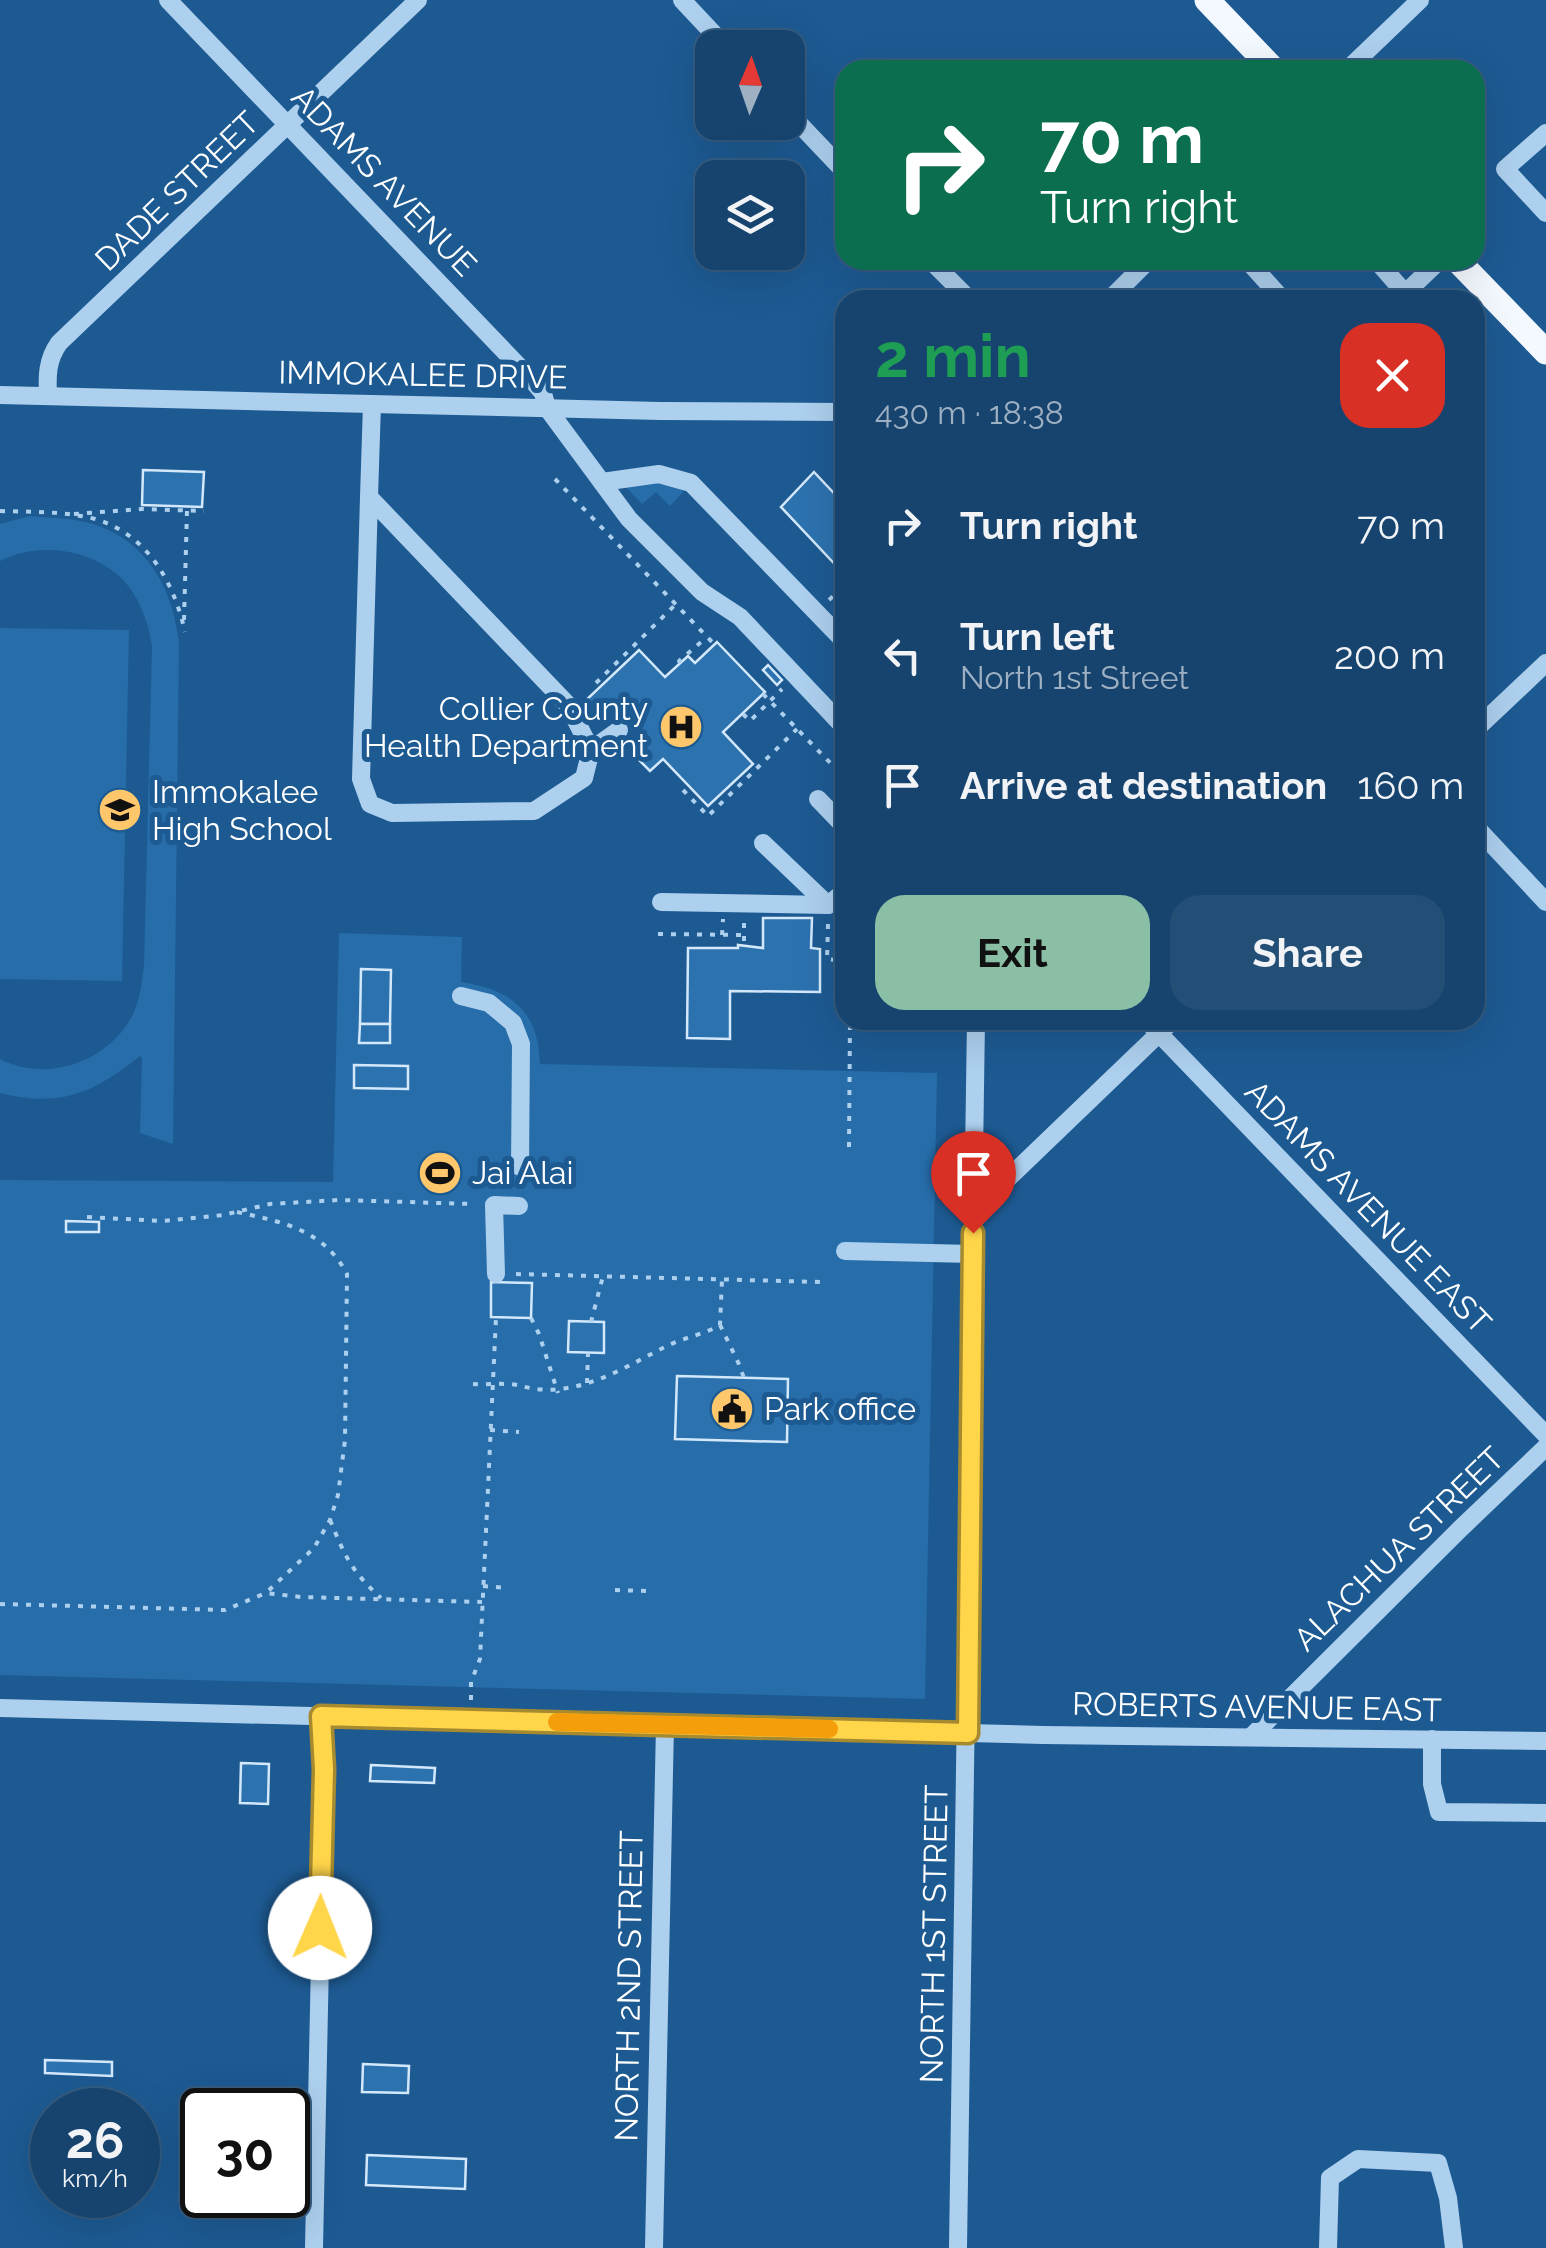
<!DOCTYPE html>
<meta charset="utf-8">
<style>
:root{--surface:#16446e;--page:#234e76;--text:#f1f3f6;--muted:#9eb0c2;--line:#355c81;--accent:#8abfa5}
body{margin:0;font-family:Raleway,sans-serif;background:var(--page);color:var(--text);height:100vh;display:flex;flex-direction:column;font-size:38px;white-space:nowrap}
*{box-sizing:border-box;margin:0}
p{font-size:32px;color:var(--muted)}
.icon{flex:none;width:55px;height:55px;fill:none;stroke:currentColor;stroke-width:2;stroke-linecap:round;stroke-linejoin:round}
.map{position:relative;flex:1;overflow:hidden}
.side{position:absolute;left:835px;top:290px;width:650px;height:740px;display:flex;flex-direction:column;background:var(--surface);border-radius:30px;box-shadow:0 10px 40px #0002,0 0 0 2px var(--line)}
.side>*{flex:none}
.hud{position:absolute;left:835px;top:60px;width:650px;height:210px;border-radius:30px;box-shadow:0 10px 40px #0002,0 0 0 2px var(--line);background:#0b6e4f;color:#fff;overflow:hidden}
.needle{width:65px;rotate:2deg}
.controls{position:absolute;left:695px;top:30px;display:grid;gap:20px}
.controls a{display:grid;place-items:center;width:110px;height:110px;border-radius:20px;background:var(--surface);box-shadow:0 10px 40px #0002,0 0 0 2px var(--line);font-size:50px}
.speed{position:absolute;left:30px;top:2088px;display:flex;gap:20px;font-size:50px;font-weight:700;text-align:center}
.speed>*{display:grid;place-content:center;width:130px;height:130px;border-radius:50%;background:var(--surface);box-shadow:0 10px 40px #0002,0 0 0 2px var(--line);line-height:1}
.speed small{font-size:25px;font-weight:400}
.speed .limit{border:5px solid #111;border-radius:15px;background:#fff;color:#111}
.pin{position:absolute;display:grid;place-items:center;width:85px;height:85px;color:#fff;margin:-102px -42px;border-radius:50% 50% 50% 0;rotate:-45deg;box-shadow:0 0 10px #0007}
.pin .icon{rotate:45deg}
.me{position:absolute;width:110px;margin:-55px;rotate:1deg;stroke-linejoin:round;filter:drop-shadow(0 0 8px #0008)}
.turn{display:flex;align-items:center;gap:35px;height:210px;padding:0 40px;font-size:45px}
.turn .icon{width:130px;height:130px;stroke-width:2.5}
.turn b{display:block;font-size:70px;line-height:85px}
.round{display:grid;place-items:center;flex:none;width:105px;height:105px;border-radius:30px;background:var(--page)}
.head{display:flex;align-items:center;justify-content:space-between;height:170px;padding:0 40px}
h1{font-size:60px;font-weight:700;line-height:75px;color:#1e9e55}
.cta{display:flex;gap:20px;margin-top:auto;padding:20px 40px}
.cta a{flex:1;height:115px;border-radius:30px;background:var(--accent);color:#111;font-size:40px;font-weight:700;line-height:115px;text-align:center}
.cta a+a{background:var(--page);color:var(--text)}
ul{padding:0;list-style:none}
li{display:flex;align-items:center;gap:30px;height:130px;padding:0 40px}
li div{flex:1}
li b{display:block;font-size:38px}
li em{font-style:normal}
.map>svg:first-child{display:block}
.green{fill:#266daa}
.building{fill:#2c72af;stroke:#d3e8fa;stroke-width:2.5}
.lines{fill:none;stroke-linecap:round;stroke-linejoin:round}
.path{stroke:#add0ee;stroke-width:4;stroke-dasharray:5 8;stroke-linecap:butt}
.minor{stroke:#add0ee;stroke-width:18}
.major{stroke:#f4f9ff;stroke-width:25}
.route-casing{stroke:#a68a30;stroke-width:25}
.route{stroke:#ffd54a;stroke-width:18}
.slow{stroke:#f59e0b;stroke-width:18}
.labels{text-anchor:middle;stroke-width:10;stroke-linejoin:round;paint-order:stroke}
.street-label{font-size:32px;fill:#fff;stroke:#1d5a92}
.poi-label{font-size:32px;fill:#fff;stroke:#1d5a92;text-anchor:start}
</style>
<div class="map">
<svg width="1546" height="2248" viewBox="0 0 1546 2248">
<rect width="100%" height="100%" fill="#1d5a92"/>
<g class="green">
<path d="M668 482 683 488V492L670 506 656 492 642 504 626 487Z"/>
<path d="M30 516C51 518 73 518 93 524 148 541 173 590 179 643L173 1144 140 1133 142 1058 140 1056C94 1093 60 1108 0 1093V1059C48 1084 111 1061 134 1012 140 998 142 981 144 966L152 647C149 623 138 593 119 576 88 548 37 542 0 561V524Z"/>
<path d="M0 628 129 630 122 981 0 979Z"/>
<path d="M339 933 462 937 461 982C496 987 529 1001 537 1040 539 1047 539 1056 540 1064L937 1073 925 1699 0 1675V1180L333 1182Z"/>
</g>
<g class="building">
<path d="M143 470 204 472 202 507 142 505Z"/>
<path d="M814 472 845 505 844 574 781 507Z"/>
<path d="M717 642 765 692 723 732 753 764 708 806 663 759 650 771 633 754 647 741 614 707 600 721 583 703 639 650 665 677 688 656 695 663Z"/>
<path d="M768 665 782 680 777 685 763 670Z"/>
<path d="M763 918H812L811 948 820 949V992L730 991V1039L687 1038 688 948H738V945L763 948Z"/>
<path d="M361 969 391 970 390 1024H360Z"/>
<path d="M360 1024H390V1043H359Z"/>
<path d="M354 1065 408 1066V1089L354 1088Z"/>
<path d="M66 1221 99 1222V1232H66Z"/>
<path d="M491 1282 532 1283 531 1318 491 1317Z"/>
<path d="M569 1321 604 1322V1353L568 1352Z"/>
<path d="M677 1376 788 1379 787 1442 675 1439Z"/>
<path d="M241 1763 269 1764 268 1804 240 1803Z"/>
<path d="M371 1765 435 1768 434 1783 370 1781Z"/>
<path d="M45 2060 112 2062V2076L45 2073Z"/>
<path d="M363 2064 409 2066 408 2093 362 2092Z"/>
<path d="M51 2106 101 2108V2110H52V2117H50Z"/>
<path d="M367 2155 466 2159 465 2189 366 2185Z"/>
<path d="M213 2195H270V2199L213 2197Z"/>
</g>
<g class="lines">
<g class="path">
<path d="M555 479 714 644"/>
<path d="M0 511C32 512 64 511 95 519 147 534 174 582 185 632"/>
<path d="M74 514 142 509 204 511"/>
<path d="M829 600 845 585"/>
<path d="M184 620 187 510"/>
<path d="M680 663 679 661 707 637"/>
<path d="M596 683 676 604"/>
<path d="M763 694 845 778"/>
<path d="M743 714 750 721 782 689"/>
<path d="M683 790 708 816 797 729"/>
<path d="M744 923V945"/>
<path d="M828 924 827 959 845 961"/>
<path d="M658 934 744 935"/>
<path d="M722 935 723 919"/>
<path d="M849 1147 850 1020"/>
<path d="M237 1212C283 1222 324 1230 347 1274L345 1440 338 1495 330 1520 314 1548 268 1591"/>
<path d="M87 1217 162 1221 223 1215 270 1204 339 1200 474 1204"/>
<path d="M516 1274 821 1282"/>
<path d="M531 1318 539 1334 558 1393"/>
<path d="M591 1322 603 1276"/>
<path d="M720 1325 738 1362 744 1378"/>
<path d="M587 1383 588 1353"/>
<path d="M473 1384C488 1385 507 1382 521 1386 533 1389 546 1391 559 1389 600 1385 634 1362 669 1345 686 1337 705 1334 720 1325L722 1279"/>
<path d="M490 1430 519 1432"/>
<path d="M330 1520C345 1556 351 1571 381 1598"/>
<path d="M483 1586 508 1588"/>
<path d="M615 1590 649 1591"/>
<path d="M0 1604 225 1610 266 1593 301 1597 482 1602"/>
<path d="M471 1700V1682L480 1659 496 1317"/>
</g>
<g class="minor">
<path d="M168 0 532 380 543 393 547 408 629 519 702 592 740 617 845 728"/>
<path d="M682 0 727 48"/>
<path d="M1347 70 1420 0"/>
<path d="M788 112 845 172"/>
<path d="M1546 133 1505 169 1546 213"/>
<path d="M930 260 970 300"/>
<path d="M1247 260 1283 300"/>
<path d="M1376 260 1405 293"/>
<path d="M1109 300 1149 260"/>
<path d="M1398 300 1440 260"/>
<path d="M0 395 660 411 845 412"/>
<path d="M48 396C47 376 47 360 59 343L418 0"/>
<path d="M602 482 659 474 691 483 845 642"/>
<path d="M369 497 361 779 370 804 392 813 534 811 584 778 591 750 568 705 369 497 372 404"/>
<path d="M1475 730 1546 663"/>
<path d="M591 750 619 730"/>
<path d="M818 799 845 827"/>
<path d="M1475 826 1546 902"/>
<path d="M763 843 828 905 845 891"/>
<path d="M661 902 828 905"/>
<path d="M461 996 489 1003 513 1023 521 1044 520 1167"/>
<path d="M1146 1020 1546 1435"/>
<path d="M973 1212 1173 1020"/>
<path d="M845 1251 972 1254"/>
<path d="M496 1274 494 1205 519 1206"/>
<path d="M0 1708 1043 1735 1546 1741"/>
<path d="M1251 1737 1459 1530 1546 1447"/>
<path d="M1432 1739V1784L1439 1812 1546 1813"/>
<path d="M314 2248 324 1769 321 1715"/>
<path d="M654 2248 665 1725"/>
<path d="M958 2248 976 1020"/>
<path d="M1328 2248 1330 2178 1358 2159 1438 2163 1448 2198 1454 2248"/>
</g>
<g class="major">
<path d="M1207 0 1274 70"/>
<path d="M1457 260 1546 352"/>
</g>
</g>
<g class="lines">
<g class="route-casing">
<path id="route" d="M320 1928 324 1769 321 1716 968 1733 973 1233"/>
</g>
<use href="#route" class="route"/>
<path class="slow" d="M557 1722 829 1729"/>
</g>
<defs>
<g id="hospital-disc" transform="scale(2.25)"><circle r="9.5" fill="#fec76b" stroke="#1d5a92"/><path d="M-5-5h3v3.5h4V-5h3V5h-3V1.5h-4V5h-3Z" fill="#111"/></g>
<g id="school-disc" transform="scale(2.25)"><circle r="9.5" fill="#fec76b" stroke="#1d5a92"/><path d="M0-5L7-2L0 1L-7-2ZM-4 1L0 2.5L4 1V4Q0 6-4 4Z" fill="#111"/></g>
<g id="stadium-disc" transform="scale(2.25)"><circle r="9.5" fill="#fec76b" stroke="#1d5a92"/><path d="M0-5a6.5 5 0 1 0 0 10a6.5 5 0 1 0 0-10ZM-3.5-1.8h7v3.6h-7Z" fill="#111"/></g>
<g id="civic-disc" transform="scale(2.25)"><circle r="9.5" fill="#fec76b" stroke="#1d5a92"/><path d="M-.6-6.5H3V-4.5H.6V-3L4-1V1h2V6H-6V1h2V-1L-.6-3ZM-1.2 2.5V6h2.4V2.5Z" fill="#111"/></g>
</defs>
<g fill-rule="evenodd">
<use href="#hospital-disc" x="681" y="727"/>
<use href="#school-disc" x="120" y="810"/>
<use href="#stadium-disc" x="440" y="1173"/>
<use href="#civic-disc" x="732" y="1409"/>
</g>
<g class="labels">
<g class="street-label">
<text transform="translate(384 181) rotate(46)" y="11">ADAMS AVENUE</text>
<text transform="translate(177 191) rotate(-44)" y="11">DADE STREET</text>
<text transform="translate(423 375) rotate(1)" y="11">IMMOKALEE DRIVE</text>
<text transform="translate(1368 1207) rotate(46)" y="11">ADAMS AVENUE EAST</text>
<text transform="translate(1399 1549) rotate(-44)" y="11">ALACHUA STREET</text>
<text transform="translate(1257 1707) rotate(1)" y="11">ROBERTS AVENUE EAST</text>
<text transform="translate(934 1934) rotate(-89)" y="11">NORTH 1ST STREET</text>
<text transform="translate(629 1986) rotate(-89)" y="11">NORTH 2ND STREET</text>
</g>
<g class="poi-label">
<text x="648" y="720" text-anchor="end">Collier County<tspan x="648" dy="37">Health Department</tspan></text>
<text x="152" y="803">Immokalee<tspan x="152" dy="37">High School</tspan></text>
<text x="472" y="1184">Jai Alai</text>
<text x="764" y="1420">Park office</text>
</g>
</g>
</svg>
<div class="controls">
<a><svg class="needle" viewBox="-14 -14 28 28"><path d="M0-13l5 13h-10z" fill="#e53935"/><path d="M0 13l5-13h-10z" fill="#9eb0c2"/></svg></a>
<a><svg class="icon" aria-label="layers" viewBox="0 0 24 24"><path d="M12 4l9 5-9 5-9-5zM3 14l9 5 9-5"/></svg></a>
</div>
<div class="speed"><div>26<small>km/h</small></div><div class="limit">30</div></div>
<div class="pin" style="left:973px;top:1233px;background:#d93025"><svg class="icon" aria-label="arrive" viewBox="0 0 24 24"><path d="M6 21V4h12l-3 4 3 4H6"/></svg></div>
<svg class="me" style="left:320px;top:1928px" viewBox="-20 -20 40 40"><circle r="19" fill="#fff"/><path d="M0-13L10 11 0 6-10 11z" fill="#ffd54a"/></svg>
<div class="hud">
<div class="turn"><svg class="icon" aria-label="right" viewBox="0 0 24 24"><path d="M7 20v-9h11M14 6l5 5-5 5"/></svg><div><b>70 m</b>Turn right</div></div>
</div>
<section class="side">
<div class="head"><div><h1>2 min</h1><p>430 m · 18:38</p></div><a class="round" style="background:#d93025;color:#fff"><svg class="icon" aria-label="close" viewBox="0 0 24 24"><path d="M6 6l12 12M18 6L6 18"/></svg></a></div>
<ul>
<li><svg class="icon" aria-label="right" viewBox="0 0 24 24"><path d="M7 20v-9h11M14 6l5 5-5 5"/></svg><div><b>Turn right</b></div><em>70 m</em></li>
<li><svg class="icon" aria-label="left" viewBox="0 0 24 24"><path d="M17 20v-9H6M10 6l-5 5 5 5"/></svg><div><b>Turn left</b><p>North 1st Street</p></div><em>200 m</em></li>
<li><svg class="icon" aria-label="arrive" viewBox="0 0 24 24"><path d="M6 21V4h12l-3 4 3 4H6"/></svg><div><b>Arrive at destination</b></div><em>160 m</em></li>
</ul>
<div class="cta"><a>Exit</a><a>Share</a></div>
</section>
</div>
